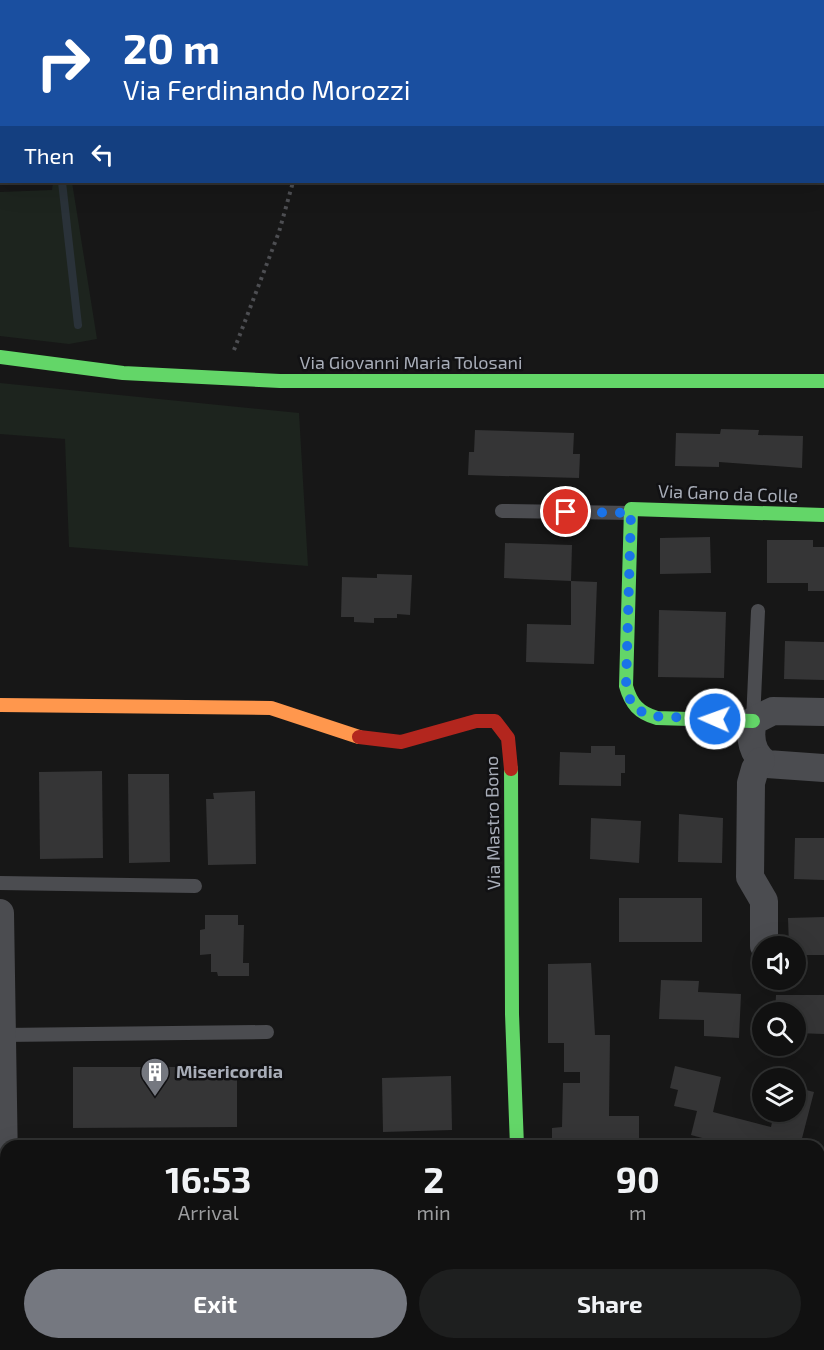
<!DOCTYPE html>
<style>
:root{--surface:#111;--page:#1e1f1f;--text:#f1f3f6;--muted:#9c9d9f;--line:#303131;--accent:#757880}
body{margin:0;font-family:"Exo 2",sans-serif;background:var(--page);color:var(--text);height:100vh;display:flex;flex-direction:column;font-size:22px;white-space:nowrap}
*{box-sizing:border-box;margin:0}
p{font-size:20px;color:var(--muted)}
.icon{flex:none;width:33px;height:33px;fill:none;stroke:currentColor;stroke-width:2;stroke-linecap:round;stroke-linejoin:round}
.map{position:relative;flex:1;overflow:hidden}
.side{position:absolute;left:0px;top:1140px;width:825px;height:210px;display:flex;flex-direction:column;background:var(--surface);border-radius:18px 18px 0 0;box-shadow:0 6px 24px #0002,0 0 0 2px var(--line)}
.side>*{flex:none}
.top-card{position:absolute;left:0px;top:0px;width:825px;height:183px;box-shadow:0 6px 24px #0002,0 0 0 2px var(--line);background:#1a4fa0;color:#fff;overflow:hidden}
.controls{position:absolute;left:752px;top:936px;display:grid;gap:12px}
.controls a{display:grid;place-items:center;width:54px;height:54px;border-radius:50%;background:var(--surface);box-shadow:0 6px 24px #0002,0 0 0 2px var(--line);font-size:30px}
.pin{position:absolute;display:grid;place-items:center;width:51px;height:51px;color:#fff;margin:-26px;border:3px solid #fff;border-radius:50%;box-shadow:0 2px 6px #0007}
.me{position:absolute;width:66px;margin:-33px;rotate:272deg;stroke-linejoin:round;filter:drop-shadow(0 0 4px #0008)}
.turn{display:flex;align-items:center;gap:21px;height:126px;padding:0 24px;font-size:27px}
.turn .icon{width:78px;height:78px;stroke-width:2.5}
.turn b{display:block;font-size:42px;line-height:51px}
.then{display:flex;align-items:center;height:57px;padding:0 24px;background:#0003;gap:12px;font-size:22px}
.eta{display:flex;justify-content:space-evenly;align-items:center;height:102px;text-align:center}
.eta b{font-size:36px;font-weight:700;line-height:42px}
.action{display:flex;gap:12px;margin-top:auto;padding:12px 24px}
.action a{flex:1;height:69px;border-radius:36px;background:var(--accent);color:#fff;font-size:24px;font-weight:700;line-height:69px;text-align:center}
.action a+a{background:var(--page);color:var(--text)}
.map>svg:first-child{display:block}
.green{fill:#1d241e}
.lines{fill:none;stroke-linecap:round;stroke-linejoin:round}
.stream{stroke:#2a3239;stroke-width:8}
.building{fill:#353536}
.path{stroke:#4d4e52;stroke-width:4;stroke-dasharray:3 4.5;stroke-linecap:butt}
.lane{stroke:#4b4c50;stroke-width:14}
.street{stroke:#4b4c50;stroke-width:28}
.fast{stroke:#63d668;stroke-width:14}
.slow{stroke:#ff974d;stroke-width:14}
.jam{stroke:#b3261e;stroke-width:14}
.route{stroke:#1a73e8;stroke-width:10;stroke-dasharray:0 18}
.labels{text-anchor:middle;stroke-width:5;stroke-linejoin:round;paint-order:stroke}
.street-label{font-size:18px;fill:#a8adb8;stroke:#111113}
.poi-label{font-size:18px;font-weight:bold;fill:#a8adb8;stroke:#111113;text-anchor:start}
</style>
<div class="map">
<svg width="824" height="1350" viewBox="0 0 824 1350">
<rect width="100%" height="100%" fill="#171717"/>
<g class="green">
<path d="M53 182H72L97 339 69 344 0 336V192L52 190Z"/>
<path d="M0 383 299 413 308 566 69 547 65 439 0 434Z"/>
<path d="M60 1344H392L386 1350H62Z"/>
</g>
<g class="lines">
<g class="stream">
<path d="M83 2V0"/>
<path d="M62 182 78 325"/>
</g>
</g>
<g class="building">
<path d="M721 429 759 430 758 435 803 436 802 468 719 462V467L675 466 676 433 720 434Z"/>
<path d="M475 430 574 433 573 454H580L579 478 468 475 469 452H474Z"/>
<path d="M710 537 711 573 660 574V538Z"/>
<path d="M767 540H813V547H824V591H808V583H767Z"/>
<path d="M505 543 572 545 571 581 504 578Z"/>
<path d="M377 574 412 575 410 615 397 614V618H374V623L354 622V617H341L342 577 377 578Z"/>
<path d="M571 581 597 582 594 664 526 662 527 624 571 625Z"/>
<path d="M659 610 726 612 724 678 658 677Z"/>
<path d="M785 641 824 642V680L784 679Z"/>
<path d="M591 746H615V755H625V773H621V786L559 785 560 752 591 753Z"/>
<path d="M102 771 103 858 40 859 39 772Z"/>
<path d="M128 774H169L170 862 129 863Z"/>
<path d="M255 791 256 864 208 865 206 799H214L213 793Z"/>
<path d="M679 814 723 818 722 863 678 862Z"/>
<path d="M591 818 641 821 639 863 590 859Z"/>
<path d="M795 838H824V880L794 879Z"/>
<rect x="619" y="898" width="83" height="44"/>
<path d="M205 915H238V925H244L243 963H249V976H218L217 972H211V954L200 955V930L205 929Z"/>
<path d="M824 917V955H795V946H789L788 918Z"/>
<path d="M591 963 595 1035H610L609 1116H639V1146H552V1128L562 1127 563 1083H580V1072H564V1043H548V964Z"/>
<path d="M661 980 699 981 698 992 741 994 739 1038 704 1036V1020L659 1019Z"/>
<path d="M776 995H824V1034L795 1033V1012H775Z"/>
<path d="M675 1066 721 1077 713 1112 771 1127 774 1112H795V1087L814 1092 800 1146H724L725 1144 691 1135 697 1111 674 1106 678 1090 670 1088Z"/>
<path d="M73 1067H237V1127L73 1128Z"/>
<path d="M451 1076 452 1130 383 1132 382 1078Z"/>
<path d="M488 1344H542L546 1348 550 1344H578L572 1350H495Z"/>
</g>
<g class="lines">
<g class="path">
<path d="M392 2 394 0"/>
<path d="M234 350 279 232 293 182"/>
</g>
<g class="lane">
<path d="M542 0 544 2"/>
<path d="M502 511 631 513"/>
<path d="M753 721 758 611"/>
<path d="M0 883 195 886"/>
<path d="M3 1035 267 1032"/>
</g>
<g class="street">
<path d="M824 712 773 711 753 721C749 738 752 755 767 764L824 768"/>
<path d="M761 761 755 769 751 783 750 877 764 901V946"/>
<path d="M0 913 4 1164 0 1182"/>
<path d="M0 1189 6 1208"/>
<path d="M819 1208 824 1209"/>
<path d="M819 1323 824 1324"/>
<path d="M30 1344 32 1350"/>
<path d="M417 1350 423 1344"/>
</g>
<g class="fast">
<path d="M0 357 123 373 280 381H824"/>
<path d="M753 721 657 718C639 713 631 704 626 686L631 509 824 515"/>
<path d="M511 769 512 1014 517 1146"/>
</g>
<path class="slow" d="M0 705 271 708 359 737"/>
<path class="jam" d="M359 737 401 742 476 721H495L508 738 511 769"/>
</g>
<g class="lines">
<path class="route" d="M566 512 631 513 626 686 632 706 649 716 715 719"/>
</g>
<defs>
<g id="building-pin" transform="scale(1.5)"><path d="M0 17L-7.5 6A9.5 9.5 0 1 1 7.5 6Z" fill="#757880" stroke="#111113"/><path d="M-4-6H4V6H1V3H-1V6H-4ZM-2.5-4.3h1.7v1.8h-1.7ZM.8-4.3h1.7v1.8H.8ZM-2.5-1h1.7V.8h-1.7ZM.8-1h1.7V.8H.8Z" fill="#fff"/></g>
</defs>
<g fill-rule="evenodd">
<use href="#building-pin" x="155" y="1072"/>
</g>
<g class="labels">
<g class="street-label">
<text x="411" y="369">Via Giovanni Maria Tolosani</text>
<text transform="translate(728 494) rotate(2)" y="6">Via Gano da Colle</text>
<text transform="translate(493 823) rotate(-91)" y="6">Via Mastro Bono</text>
</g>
<g class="poi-label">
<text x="176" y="1078">Misericordia</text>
</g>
</g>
</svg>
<div class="controls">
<a><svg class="icon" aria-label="sound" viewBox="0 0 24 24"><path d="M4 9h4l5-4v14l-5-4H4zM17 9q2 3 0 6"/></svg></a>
<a><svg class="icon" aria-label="search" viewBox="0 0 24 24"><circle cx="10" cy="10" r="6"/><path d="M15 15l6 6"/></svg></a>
<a><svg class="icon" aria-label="layers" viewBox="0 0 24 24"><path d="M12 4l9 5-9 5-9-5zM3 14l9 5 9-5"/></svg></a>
</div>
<div class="pin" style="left:566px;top:512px;background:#d93025"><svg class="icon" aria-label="arrive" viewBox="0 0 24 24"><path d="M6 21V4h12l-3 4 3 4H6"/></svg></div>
<svg class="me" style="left:715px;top:719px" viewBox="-20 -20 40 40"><circle r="17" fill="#1a73e8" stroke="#fff" stroke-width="3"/><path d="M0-11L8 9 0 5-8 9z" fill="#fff"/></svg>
<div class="top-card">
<div class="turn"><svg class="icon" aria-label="right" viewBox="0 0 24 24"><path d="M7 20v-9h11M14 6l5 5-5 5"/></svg><div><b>20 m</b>Via Ferdinando Morozzi</div></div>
<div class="then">Then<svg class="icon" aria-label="left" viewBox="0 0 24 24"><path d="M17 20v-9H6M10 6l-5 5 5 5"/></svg></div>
</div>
<section class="side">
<div class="eta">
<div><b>16:53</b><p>Arrival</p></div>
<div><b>2</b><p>min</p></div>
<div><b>90</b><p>m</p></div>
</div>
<div class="action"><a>Exit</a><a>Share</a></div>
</section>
</div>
